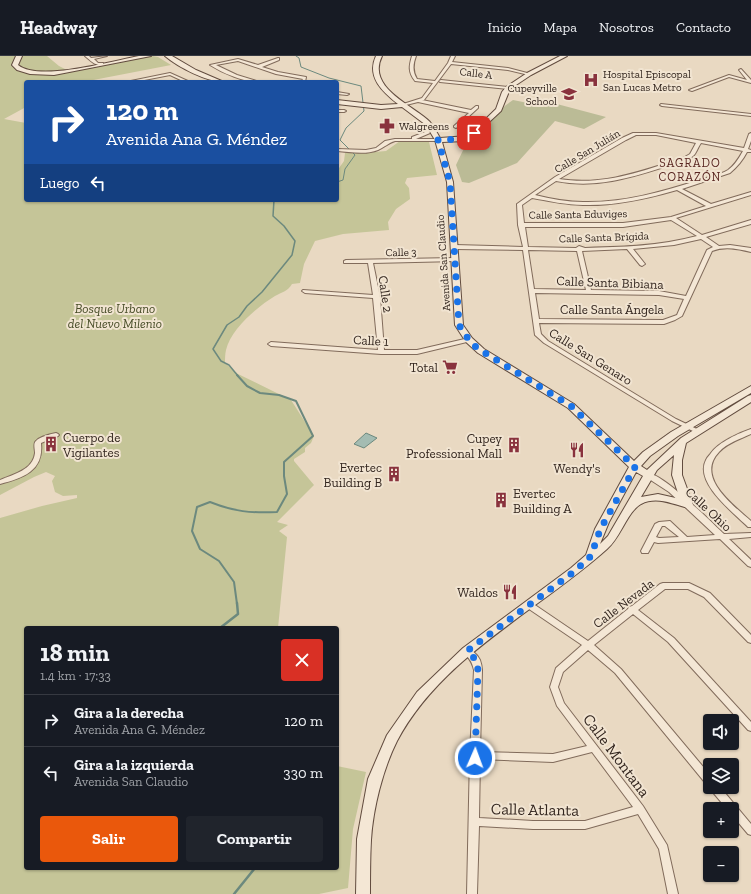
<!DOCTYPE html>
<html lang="es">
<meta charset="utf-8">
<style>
:root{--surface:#171b24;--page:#20242c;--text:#f1f3f6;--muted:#9ea1a6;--line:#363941;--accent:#ea580c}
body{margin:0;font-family:"Zilla Slab",serif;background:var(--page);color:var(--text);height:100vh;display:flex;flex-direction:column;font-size:15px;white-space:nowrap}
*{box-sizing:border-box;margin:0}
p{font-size:13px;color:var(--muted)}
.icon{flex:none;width:22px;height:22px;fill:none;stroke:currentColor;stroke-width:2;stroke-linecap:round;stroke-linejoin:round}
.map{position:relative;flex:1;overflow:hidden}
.details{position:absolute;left:24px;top:570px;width:315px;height:244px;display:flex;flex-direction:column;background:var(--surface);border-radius:4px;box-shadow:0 1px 3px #0004}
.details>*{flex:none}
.top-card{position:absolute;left:24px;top:24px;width:315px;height:122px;border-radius:4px;box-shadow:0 1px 3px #0004;background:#1a4fa0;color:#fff;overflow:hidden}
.fabs{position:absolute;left:703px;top:658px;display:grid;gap:8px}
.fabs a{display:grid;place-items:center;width:36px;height:36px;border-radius:4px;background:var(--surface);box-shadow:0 1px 3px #0004;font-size:20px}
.pin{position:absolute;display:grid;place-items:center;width:34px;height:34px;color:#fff;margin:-17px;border-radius:8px;box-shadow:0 2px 6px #0006}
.me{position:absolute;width:44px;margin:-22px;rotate:2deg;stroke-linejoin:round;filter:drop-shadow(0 0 3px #0008)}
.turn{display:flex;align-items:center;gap:14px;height:84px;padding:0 16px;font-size:18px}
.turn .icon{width:52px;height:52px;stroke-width:2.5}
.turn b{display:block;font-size:28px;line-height:34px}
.then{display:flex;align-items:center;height:38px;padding:0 16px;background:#0003;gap:8px;font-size:15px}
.round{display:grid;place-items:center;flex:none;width:42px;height:42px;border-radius:4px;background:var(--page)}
.headline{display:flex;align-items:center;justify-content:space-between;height:68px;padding:0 16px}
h1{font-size:24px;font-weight:800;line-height:30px}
.action{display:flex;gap:8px;margin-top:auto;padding:8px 16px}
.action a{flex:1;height:46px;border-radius:4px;background:var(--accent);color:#fff;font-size:16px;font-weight:800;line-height:46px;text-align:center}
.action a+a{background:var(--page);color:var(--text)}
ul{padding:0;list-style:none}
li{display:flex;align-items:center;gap:12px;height:52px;padding:0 16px;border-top:1px solid var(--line)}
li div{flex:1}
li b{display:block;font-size:15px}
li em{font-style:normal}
header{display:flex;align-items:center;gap:24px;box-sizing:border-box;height:56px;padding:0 20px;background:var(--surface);border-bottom:1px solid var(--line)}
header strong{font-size:19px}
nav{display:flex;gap:22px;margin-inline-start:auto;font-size:14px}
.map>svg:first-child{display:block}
.green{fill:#c5c598}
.cemetery{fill:#bbbb96}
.water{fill:#a4bcb2;stroke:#6c897e}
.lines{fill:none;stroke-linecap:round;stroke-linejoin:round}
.stream-far3{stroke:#6c897e;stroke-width:1}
.stream-far2{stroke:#6c897e;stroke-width:1.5}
.stream-far1{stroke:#6c897e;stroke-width:2}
.stream{stroke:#6c897e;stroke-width:2.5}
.street-casing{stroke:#816b5b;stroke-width:2}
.secondary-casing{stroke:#624c3f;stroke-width:2}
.street{fill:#f4e7d5;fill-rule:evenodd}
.secondary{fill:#f4e7d5;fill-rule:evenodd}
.route{stroke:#1a73e8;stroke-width:7;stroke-dasharray:0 12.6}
.labels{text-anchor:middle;stroke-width:4;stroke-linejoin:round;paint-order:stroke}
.far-street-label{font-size:11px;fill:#32251e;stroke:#f1e4d1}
.far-poi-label{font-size:11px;fill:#32251e;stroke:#f1e4d1;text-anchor:start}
.far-neighbourhood-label{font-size:12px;letter-spacing:1px;fill:#5a2722;stroke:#f1e4d1}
.street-label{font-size:13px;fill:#32251e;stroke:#f1e4d1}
.park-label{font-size:13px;font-style:italic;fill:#474c27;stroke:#f1e4d1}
.poi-label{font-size:13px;fill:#32251e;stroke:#f1e4d1;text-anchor:end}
.near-street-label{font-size:16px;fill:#32251e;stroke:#f1e4d1}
</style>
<header>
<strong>Headway</strong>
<nav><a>Inicio</a><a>Mapa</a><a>Nosotros</a><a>Contacto</a></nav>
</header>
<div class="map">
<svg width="751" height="838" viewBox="0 0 751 838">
<rect width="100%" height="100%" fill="#e9d9c2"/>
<path class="green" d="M0 0H47L59 10 71 16 153 0 158 1 171 9 83 26H26V51L4 63 26 67V144H337V115L344 105 345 97H364L386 95 400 85 429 86 437 119 407 122 405 127 409 132 410 143 396 153 388 166 389 174 343 178 315 185 304 208 300 227 292 228C287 236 282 236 275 240 257 251 231 273 226 294 225 298 225 303 225 307L238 318 291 344 314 380 311 387 305 392V396L294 403V405L314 429 277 466 288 469 279 475 287 481 278 572H26V812H337V710L366 716 353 773 348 832 319 838H0V462L42 450 77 442V439L63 440 55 436 52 425 55 420 46 416 34 421 0 439Z"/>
<path class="cemetery" d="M538 43 606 61 584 73 555 65 517 107 469 127 462 126 456 109 467 86 506 49 513 44 528 47Z"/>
<path class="water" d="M366 377 377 382 364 392 354 388Z"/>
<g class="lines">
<path class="stream-far3" d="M296 0 299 2 301 11 329 22 361 30 364 55 346 72 340 84 355 99 345 113 343 124 337 126"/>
<path class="stream-far2" d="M238 320 229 309 221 305 213 293 227 269 239 261 247 250 262 236 292 199 295 185 284 170 273 160 274 144"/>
<path class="stream-far1" d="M237 548 234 526 219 505 200 493 192 475 197 451 210 446C235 456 250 457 277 456L287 438 284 420V406L313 380 296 345 279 339 260 337 247 330 237 319"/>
<g class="stream">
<path d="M220 572 238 558 237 547"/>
<path d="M234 838 255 812"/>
</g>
<g class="street-casing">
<g id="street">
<path d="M85 0H89L91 2 107 0 94 3 98 7H103V9C95 10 91 5 85 0Z"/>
<path d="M412 0H416C413 8 412 15 417 23L435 25 448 7 451 0H455L452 6 508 12 531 18 529 19 508 14 451 8 424 44H422L471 54 476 50H478V52L456 72 454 71V70L469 57 418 46 402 50 400 49 422 42 433 27 415 25C408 16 409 10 412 0Z"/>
<path d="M278 2H279V4L262 11 278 16 306 21 305 26H301L303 23 276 18 238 5 216 9 237 19 260 26C244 26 224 18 210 9L238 3 258 9Z"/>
<path d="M741 13 751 24V27L729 21 692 35 689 34 729 19 747 24 739 14Z"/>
<path d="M170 17 190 26H185L170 19 134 26H126Z"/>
<path d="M441 24 508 31 510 32 508 33 440 26 439 25Z"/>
<path d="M337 36 349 38 347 39 337 38Z"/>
<path d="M661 48 751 58V60L662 50 660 49Z"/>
<path d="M337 54H344L346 55 344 56H337Z"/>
<path d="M426 67 430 68 427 72 430 77 416 83H440V85H395C388 87 385 91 378 94 366 99 350 96 337 95V93L366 94 376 92 385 85 395 83H412V81L425 76 423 72Z"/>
<path d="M633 77H656L744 92 749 78 751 77V85L748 93 751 94V96H747C743 104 737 111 730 117L682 133 711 148 751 136V139L676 162 702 179 751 164V168L706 181 719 190 730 189 751 192V196C738 193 725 190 712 195L682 260 675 264 664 268 539 267 541 278 548 285 676 363 699 374 700 375 697 377 672 365 544 287 535 279 523 194 455 193 452 191 455 189 523 191 518 169 517 148 555 121 622 82ZM636 79H656L696 87 690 98 683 102C642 115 604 130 559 123L626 84ZM701 87 743 95C739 102 735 109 728 114 720 119 708 121 699 124 662 136 623 147 583 146 567 146 551 143 535 139L556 125C595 133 630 122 667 110 675 107 686 106 693 100 696 98 698 91 701 87ZM677 134 706 150 671 161 623 167H524L522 149 532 142C549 145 566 149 583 149 615 150 646 143 677 134ZM671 164 697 180C660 190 622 191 585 192L579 190 576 192 528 191 525 171H623ZM701 183 713 191 707 194 686 240 659 235 591 234 582 195 627 193 640 209 642 210 645 208 633 193 674 189ZM528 194 577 195 586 234 534 233ZM535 237 659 239 684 243 677 259 663 264 539 263Z"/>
<path d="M455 202 457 203V205L373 207 380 241 384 294H417L469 282 471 283 472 284 471 285 417 298H381L271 290 268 288 271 286 378 294 373 242 305 237 302 235 303 234 373 239 368 207H344V205L346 204Z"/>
<path d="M751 373V378C740 383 727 387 719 396 695 421 733 449 751 465V471H748C734 457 694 427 706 404 707 401 710 399 711 397 719 386 739 377 751 373Z"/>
<path d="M56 377 58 378 59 379 58 380 41 387C44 415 23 422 0 428V424C14 418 33 414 35 397 35 393 33 387 36 385 39 381 51 378 56 377Z"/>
<path d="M646 417C661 415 711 466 724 478L751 477V481L729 483 751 504V511L748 510 720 483 658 487 654 486 648 497H642L641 495 655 468 659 466 670 465 687 481 715 479 669 436 646 421 644 419ZM662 470H665L679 481 659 482 656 481Z"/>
<path d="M663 527H689L710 537 751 579V587L748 586 704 541 688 533H665L638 554 674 582 751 666V675L748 674 668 586 633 558 594 589 621 613 710 719V731H720L751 768V779L748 778 732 759V753H727L711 734 709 731 710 730 707 729 615 617 588 594 563 616 558 631 564 647 643 750 667 789 678 838H668L659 793 638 758 585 773H533L479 770 477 837V838H467L470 699 474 614C471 602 469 604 463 595L464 593C470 591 477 598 480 604 481 607 482 611 482 614L480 696 553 698 587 690 557 650 550 631 556 612 582 589 526 551 525 549 526 547H532L588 585 628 553 629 551 632 550 660 528ZM592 696 633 751 585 765H533L479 762 480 703 553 706Z"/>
</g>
</g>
<g class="secondary-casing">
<g id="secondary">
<path d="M16 0H22L18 9C39 26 112 5 139 0H151L54 19 30 18 17 14 12 9Z"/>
<path d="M165 0H172L196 14 224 26C207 26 178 11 165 0Z"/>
<path d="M376 0H382C366 32 413 49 430 66 434 71 437 77 440 82L468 80 496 53 502 36 506 31 527 17 560 0H567L531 19 510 33 501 55 472 82 465 85 442 86 453 126 463 269 472 282 484 293 574 348 634 405 643 396 671 376 751 330V337L678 380 650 400 641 410 647 414 681 382 748 340 751 339V346L686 387 682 404V419L693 449 692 451 688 452C672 448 657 440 641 448 627 456 621 481 607 493 538 555 442 600 397 685 383 713 373 752 371 784 370 802 370 820 370 838H356L357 783 368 723 387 679 417 636 463 592 571 512 586 499 595 473 629 411 568 352 478 297 466 286 455 269 447 126 435 84 426 69 402 51 381 53 337 48V44L381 49 398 48C383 36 366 21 376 0ZM674 399 672 419 680 443 658 438 641 441 657 414ZM636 416 643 420 608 480 600 488 609 466Z"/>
</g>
</g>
<use href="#street" class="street"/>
<use href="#secondary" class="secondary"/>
</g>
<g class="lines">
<path class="route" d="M474 77 465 83 438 84 450 126 459 269 469 284 477 292 571 350 635 411 600 474 591 500 575 515 467 595 476 604 478 614 475 702"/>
</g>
<defs>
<g id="hospital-bare" transform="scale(1.2)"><path d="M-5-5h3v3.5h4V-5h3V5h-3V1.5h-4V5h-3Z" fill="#89323d" stroke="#f1e4d1" stroke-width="2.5" paint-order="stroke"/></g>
<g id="school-bare" transform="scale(1.2)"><path d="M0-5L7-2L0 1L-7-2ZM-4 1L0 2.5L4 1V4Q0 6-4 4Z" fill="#89323d" stroke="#f1e4d1" stroke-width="2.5" paint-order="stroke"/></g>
<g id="pharmacy-bare" transform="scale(1.2)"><path d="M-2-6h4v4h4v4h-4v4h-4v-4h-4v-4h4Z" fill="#89323d" stroke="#f1e4d1" stroke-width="2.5" paint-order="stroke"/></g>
<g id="supermarket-bare" transform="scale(1.2)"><path d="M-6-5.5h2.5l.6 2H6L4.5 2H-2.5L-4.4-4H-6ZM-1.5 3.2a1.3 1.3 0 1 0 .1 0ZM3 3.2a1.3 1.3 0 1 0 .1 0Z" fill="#89323d" stroke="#f1e4d1" stroke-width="2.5" paint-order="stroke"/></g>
<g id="building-bare" transform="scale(1.2)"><path d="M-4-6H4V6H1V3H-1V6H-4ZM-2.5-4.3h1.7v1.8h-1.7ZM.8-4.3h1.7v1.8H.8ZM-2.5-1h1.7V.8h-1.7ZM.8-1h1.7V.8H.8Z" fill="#89323d" stroke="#f1e4d1" stroke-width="2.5" paint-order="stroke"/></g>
<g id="restaurant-bare" transform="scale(1.2)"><path d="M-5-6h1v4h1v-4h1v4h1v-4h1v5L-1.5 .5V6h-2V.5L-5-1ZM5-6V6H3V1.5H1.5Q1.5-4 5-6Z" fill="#89323d" stroke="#f1e4d1" stroke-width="2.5" paint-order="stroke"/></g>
</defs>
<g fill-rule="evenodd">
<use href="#hospital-bare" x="591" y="24"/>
<use href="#school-bare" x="569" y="38"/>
<use href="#pharmacy-bare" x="387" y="70"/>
<use href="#supermarket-bare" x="450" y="311"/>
<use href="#building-bare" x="51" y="388"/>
<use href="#building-bare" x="514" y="389"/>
<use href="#restaurant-bare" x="577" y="394"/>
<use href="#building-bare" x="394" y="418"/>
<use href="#building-bare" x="501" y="444"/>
<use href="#restaurant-bare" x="510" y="536"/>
</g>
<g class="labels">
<g class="far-street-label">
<text transform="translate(476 17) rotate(7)" y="4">Calle A</text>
<text transform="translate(587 95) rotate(-31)" y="4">Calle San Julián</text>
<text transform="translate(578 158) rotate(-1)" y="4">Calle Santa Eduviges</text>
<text transform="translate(604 181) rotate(-2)" y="4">Calle Santa Brígida</text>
<text transform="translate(401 196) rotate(-1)" y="4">Calle 3</text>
<text transform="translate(443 207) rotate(-94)" y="4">Avenida San Claudio</text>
</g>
<g class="far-poi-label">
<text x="603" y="22">Hospital Episcopal<tspan x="603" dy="13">San Lucas Metro</tspan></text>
<text x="557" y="36" text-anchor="end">Cupeyville<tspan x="557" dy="13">School</tspan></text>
<text x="399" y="74">Walgreens</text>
</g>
<g class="far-neighbourhood-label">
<text x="690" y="111">SAGRADO<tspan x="690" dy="14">CORAZÓN</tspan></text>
</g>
<g class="street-label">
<text transform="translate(610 226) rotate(2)" y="5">Calle Santa Bibiana</text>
<text transform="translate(386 238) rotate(82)" y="5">Calle 2</text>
<text x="612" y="258">Calle Santa Ángela</text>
<text transform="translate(371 284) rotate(3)" y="5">Calle 1</text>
<text transform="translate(591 300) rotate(32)" y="5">Calle San Genaro</text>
<text transform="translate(709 453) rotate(43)" y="5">Calle Ohio</text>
<text transform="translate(623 547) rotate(-37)" y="5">Calle Nevada</text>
</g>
<g class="park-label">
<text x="115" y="257">Bosque Urbano<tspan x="115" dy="15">del Nuevo Milenio</tspan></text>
</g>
<g class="poi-label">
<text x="438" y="316">Total</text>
<text x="63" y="386" text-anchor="start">Cuerpo de<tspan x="63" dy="15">Vigilantes</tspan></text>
<text x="502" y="387">Cupey<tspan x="502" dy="15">Professional Mall</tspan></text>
<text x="382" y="416">Evertec<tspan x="382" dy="15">Building B</tspan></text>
<text x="577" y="417" text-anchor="middle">Wendy's</text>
<text x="513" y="442" text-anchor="start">Evertec<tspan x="513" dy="15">Building A</tspan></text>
<text x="498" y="541">Waldos</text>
</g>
<g class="near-street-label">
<text transform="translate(617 699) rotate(53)" y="6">Calle Montana</text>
<text transform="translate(535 753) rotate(1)" y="6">Calle Atlanta</text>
</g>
</g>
</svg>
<div class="fabs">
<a><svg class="icon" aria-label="sound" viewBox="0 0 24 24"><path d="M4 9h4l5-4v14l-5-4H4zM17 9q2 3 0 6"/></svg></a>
<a><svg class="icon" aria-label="layers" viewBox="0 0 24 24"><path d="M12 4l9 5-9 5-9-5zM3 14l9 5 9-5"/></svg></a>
<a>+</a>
<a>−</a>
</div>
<div class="pin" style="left:474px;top:77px;background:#d93025"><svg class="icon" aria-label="arrive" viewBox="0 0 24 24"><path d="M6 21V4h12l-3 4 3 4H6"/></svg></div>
<svg class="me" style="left:475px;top:702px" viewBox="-20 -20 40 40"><circle r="17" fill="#1a73e8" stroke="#fff" stroke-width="3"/><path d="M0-11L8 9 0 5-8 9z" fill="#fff"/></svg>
<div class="top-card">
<div class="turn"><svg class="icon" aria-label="right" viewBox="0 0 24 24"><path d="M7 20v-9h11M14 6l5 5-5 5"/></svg><div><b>120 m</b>Avenida Ana G. Méndez</div></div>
<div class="then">Luego<svg class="icon" aria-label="left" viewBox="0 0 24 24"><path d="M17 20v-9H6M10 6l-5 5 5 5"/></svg></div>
</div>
<section class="details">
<div class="headline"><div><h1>18 min</h1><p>1.4 km · 17:33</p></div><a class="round" style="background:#d93025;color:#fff"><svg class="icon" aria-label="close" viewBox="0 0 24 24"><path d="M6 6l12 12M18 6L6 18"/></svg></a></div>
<ul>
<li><svg class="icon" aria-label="right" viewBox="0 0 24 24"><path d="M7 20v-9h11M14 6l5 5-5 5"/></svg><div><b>Gira a la derecha</b><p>Avenida Ana G. Méndez</p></div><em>120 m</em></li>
<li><svg class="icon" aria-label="left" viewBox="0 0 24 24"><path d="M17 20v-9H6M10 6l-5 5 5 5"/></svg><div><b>Gira a la izquierda</b><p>Avenida San Claudio</p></div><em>330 m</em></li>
</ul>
<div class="action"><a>Salir</a><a>Compartir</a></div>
</section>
</div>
